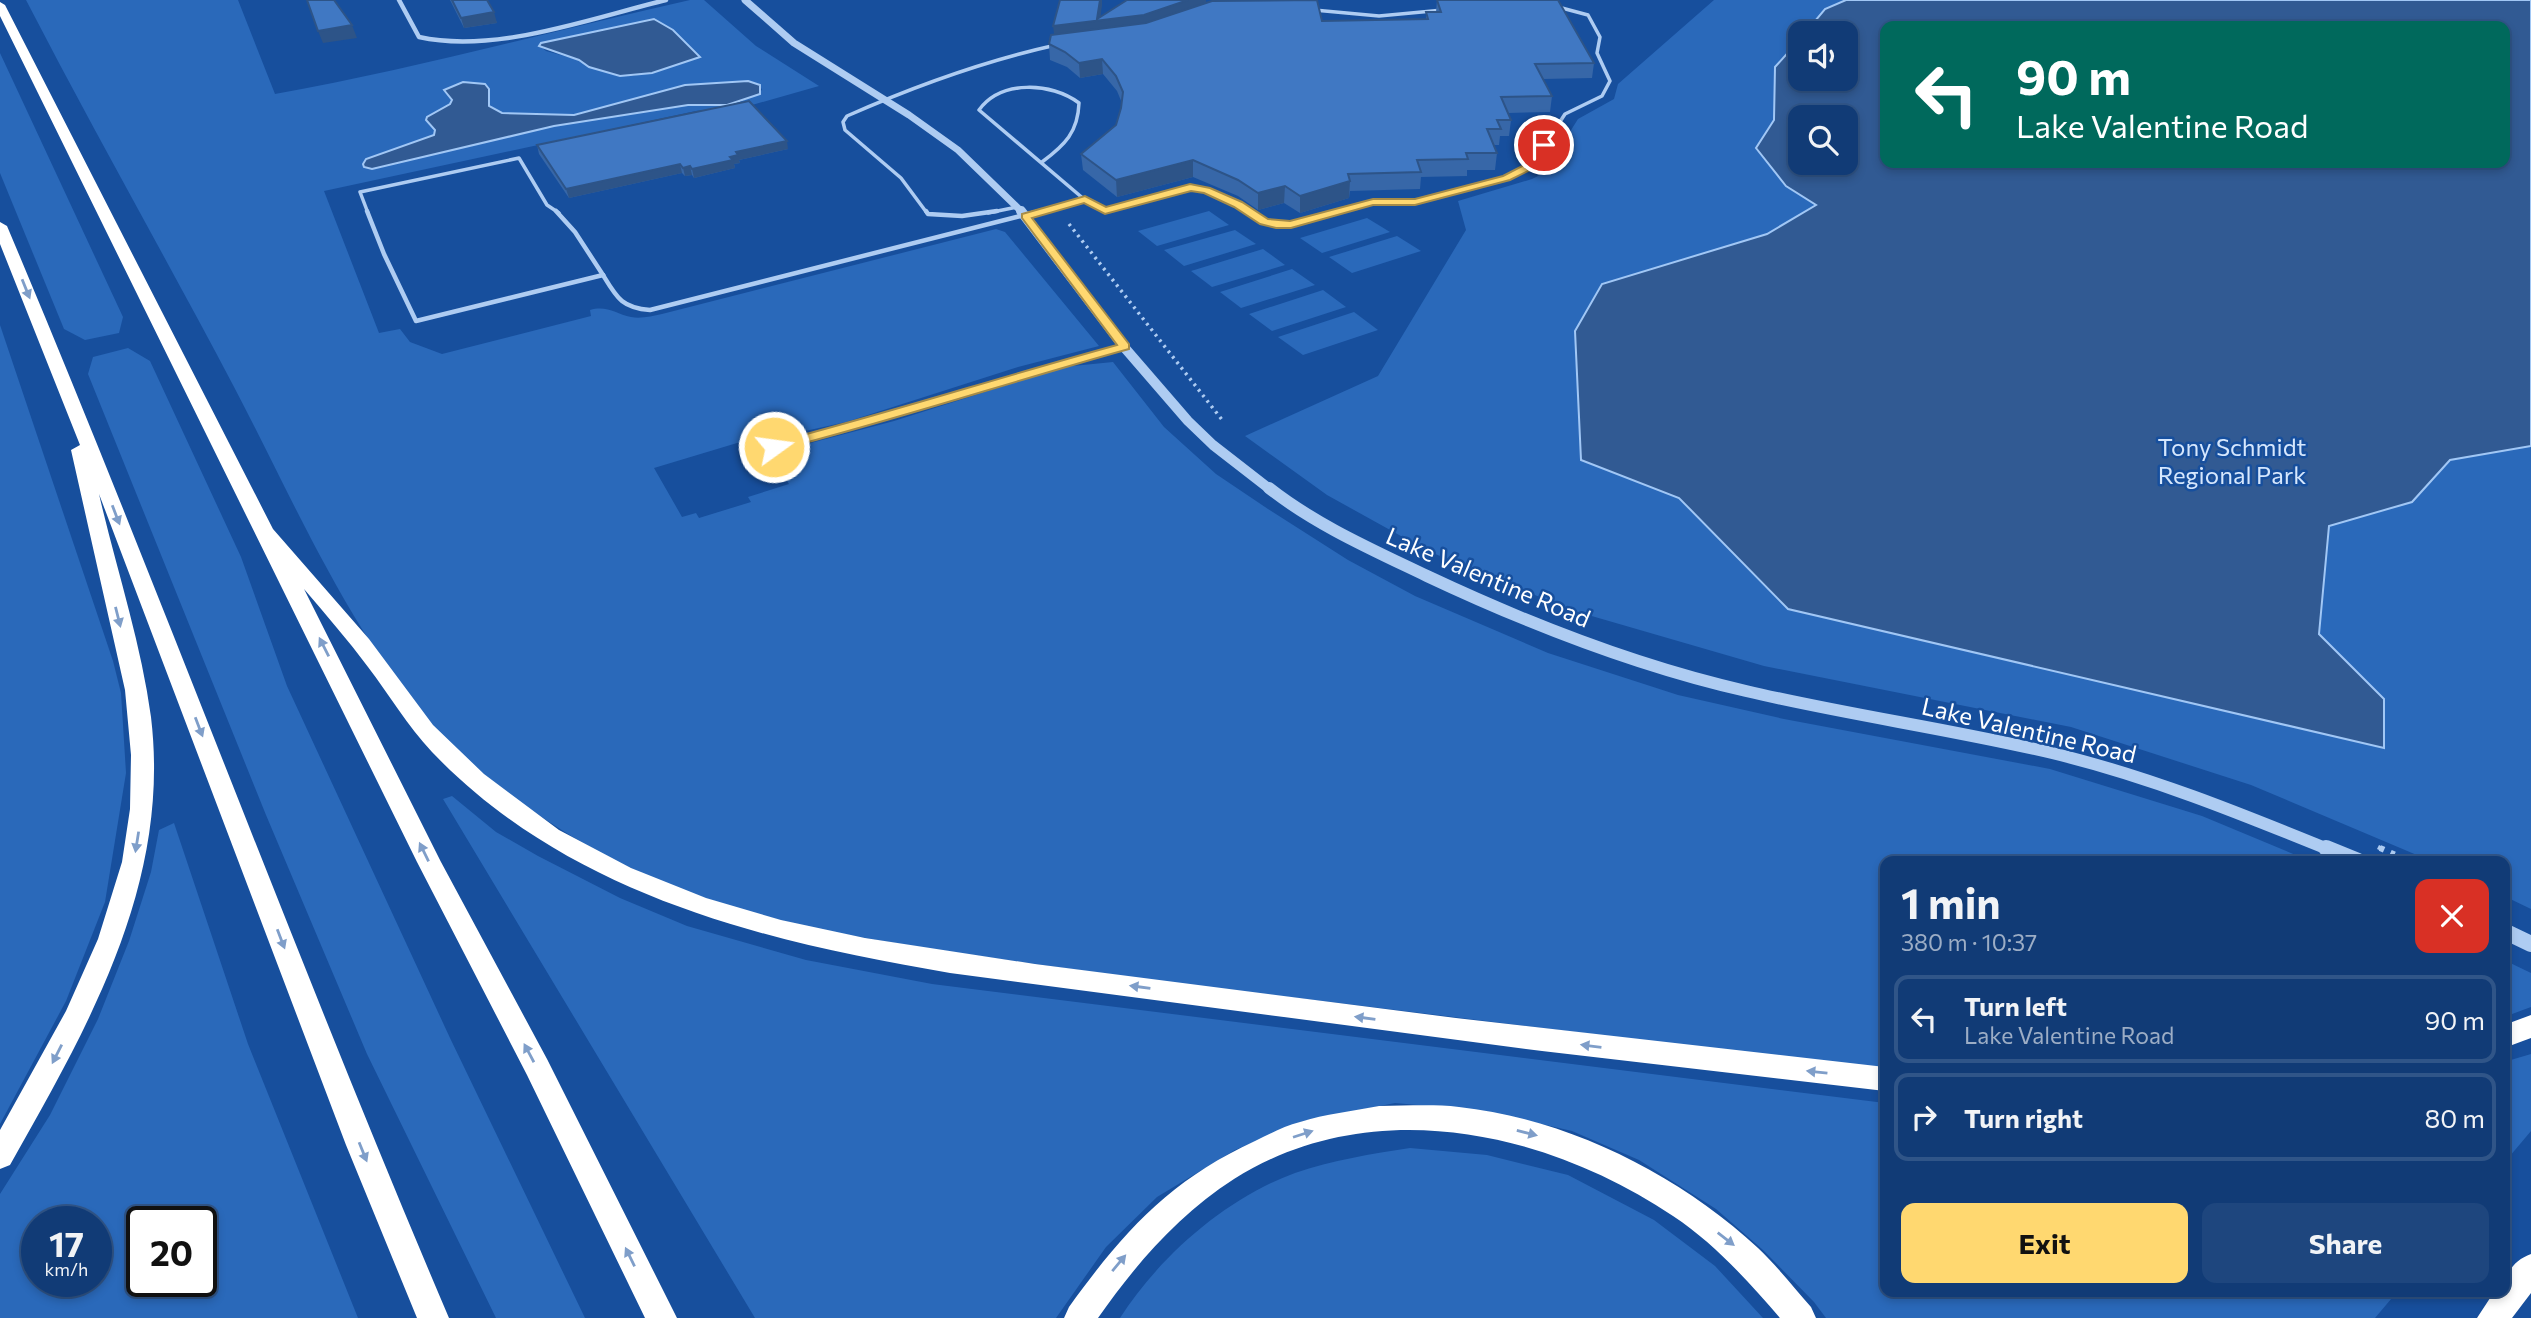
<!DOCTYPE html>
<meta charset="utf-8">
<style>
:root{--surface:#113b76;--page:#1e467e;--text:#f1f3f6;--muted:#9cadc5;--line:#305588;--accent:#ffd870}
body{margin:0;font-family:Commissioner,sans-serif;background:var(--page);color:var(--text);height:100vh;display:flex;flex-direction:column;font-size:26px;white-space:nowrap}
*{box-sizing:border-box;margin:0}
p{font-size:23px;color:var(--muted)}
.icon{flex:none;width:38px;height:38px;fill:none;stroke:currentColor;stroke-width:2;stroke-linecap:round;stroke-linejoin:round}
.map{position:relative;flex:1;overflow:hidden}
.drawer{position:absolute;left:1880px;top:856px;width:630px;height:441px;display:flex;flex-direction:column;background:var(--surface);border-radius:14px;box-shadow:0 4px 10px #0003,0 0 0 2px var(--line)}
.drawer>*{flex:none}
.top-card{position:absolute;left:1880px;top:21px;width:630px;height:147px;border-radius:14px;box-shadow:0 4px 10px #0003,0 0 0 2px var(--line);background:#00695c;color:#fff;overflow:hidden}
.tools{position:absolute;left:1788px;top:21px;display:grid;gap:14px}
.tools a{display:grid;place-items:center;width:70px;height:70px;border-radius:14px;background:var(--surface);box-shadow:0 4px 10px #0003,0 0 0 2px var(--line);font-size:35px}
.speed{position:absolute;left:21px;top:1206px;display:flex;gap:14px;font-size:35px;font-weight:700;text-align:center}
.speed>*{display:grid;place-content:center;width:91px;height:91px;border-radius:50%;background:var(--surface);box-shadow:0 4px 10px #0003,0 0 0 2px var(--line);line-height:1}
.speed small{font-size:18px;font-weight:400}
.speed .limit{border:4px solid #111;border-radius:10px;background:#fff;color:#111}
.pin{position:absolute;display:grid;place-items:center;width:60px;height:60px;color:#fff;margin:-30px;border:4px solid #fff;border-radius:50%;box-shadow:0 2px 7px #0007}
.me{position:absolute;width:77px;margin:-38px;rotate:76deg;stroke-linejoin:round;filter:drop-shadow(0 0 5px #0008)}
.turn{display:flex;align-items:center;gap:24px;height:147px;padding:0 21px;font-size:32px}
.turn .icon{width:91px;height:91px;stroke-width:2.5}
.turn b{display:block;font-size:49px;line-height:60px}
.round{display:grid;place-items:center;flex:none;width:74px;height:74px;border-radius:14px;background:var(--page)}
.head{display:flex;align-items:center;justify-content:space-between;height:119px;padding:0 21px}
h1{font-size:42px;font-weight:700;line-height:52px}
.button{display:flex;gap:14px;margin-top:auto;padding:14px 21px}
.button a{flex:1;height:80px;border-radius:14px;background:var(--accent);color:#111;font-size:28px;font-weight:700;line-height:80px;text-align:center}
.button a+a{background:var(--page);color:var(--text)}
ul{padding:0;list-style:none}
li{display:flex;align-items:center;gap:21px;height:88px;margin:0 14px 10px;padding:0 7px;border:4px solid var(--line);border-radius:14px}
li div{flex:1}
li b{display:block;font-size:26px}
li em{font-style:normal}
.map>svg:first-child{display:block}
.green{fill:#2a69ba;fill-rule:evenodd}
.water{fill:#315a93;stroke:#a1c7f5;stroke-width:2;fill-rule:evenodd}
.lines{fill:none;stroke-linecap:round;stroke-linejoin:round}
.path-far2{stroke:#aeccf2;stroke-width:3.5;stroke-dasharray:2.5 4.5;stroke-linecap:butt}
.path-far1{stroke:#aeccf2;stroke-width:4.5;stroke-dasharray:3.5 5;stroke-linecap:butt}
.path{stroke:#aeccf2;stroke-width:6;stroke-dasharray:4.5 7;stroke-linecap:butt}
.service-far1{stroke:#aeccf2;stroke-width:3.5}
.service{stroke:#aeccf2;stroke-width:4.5}
.minor{stroke:#aeccf2;stroke-width:4.5}
.tertiary-far3{stroke:#aeccf2;stroke-width:7}
.tertiary-far2{stroke:#aeccf2;stroke-width:10}
.tertiary-far1{stroke:#aeccf2;stroke-width:12}
.tertiary{stroke:#aeccf2;stroke-width:16}
.motorway{fill:#fff;fill-rule:evenodd}
.wall{fill:#3767a8}
.shaded-wall{fill:#2d5488}
.building{fill:#4078c3;stroke:#2d5488;stroke-width:2}
.oneway{fill:#7f9ec9}
.route{fill:#ffd870;stroke:#a68c49;stroke-width:2}
.labels{text-anchor:middle;stroke-width:5;stroke-linejoin:round;paint-order:stroke}
.park-label{font-size:24px;fill:#d6e7fd;stroke:#174f9d}
.street-label{font-size:24px;fill:#fff;stroke:#174f9d}
</style>
<div class="map">
<svg width="2531" height="1318" viewBox="0 0 2531 1318">
<rect width="100%" height="100%" fill="#174f9d"/>
<g class="green">
<path d="M26 0H238L275 94C414 69 552 31 690 0H704L756 46 819 86 752 105 696 111 324 191 379 333 400 329 410 342 442 354 591 316 590 310C607 305 616 314 631 317 641 319 652 316 662 314L996 229 1005 232 1099 346 1018 367 846 422 760 441 757 437 654 468 682 517 696 513 699 518 751 502 748 497 789 484 769 454 894 421 1063 367 1113 362 1164 427 1216 474 1268 509 1348 560 1415 596 1548 653 1678 695 1784 719 2050 769 2202 816 2310 861H1885V1069C1689 1046 1494 1022 1298 998 1196 986 1095 973 993 958 820 933 674 911 527 807 498 786 469 765 445 739 353 642 295 503 233 385 165 256 93 130 26 0ZM654 19 673 30 700 57 633 76 589 67 579 60 546 51 540 46 542 43ZM748 81 760 85 762 90 741 102 727 105H688L554 126 372 169 434 135 435 130 427 117 450 104 452 100 444 91 489 89V106L501 113 574 115 685 85Z"/>
<path d="M1714 0H2531V909L2504 896V861H2431L2251 785 2071 727 1764 666 1571 610 1428 551 1327 495 1245 436 1378 376 1466 230 1458 201 1532 179 1544 173 1578 119 1614 99 1618 84ZM1885 26H2504V163H1885ZM1801 33H1846V79H1801ZM1801 117H1846V163H1801Z"/>
<path d="M0 53 123 317 119 333 85 340 64 329 0 173Z"/>
<path d="M1209 211 1229 225 1157 246 1138 231Z"/>
<path d="M1367 218 1390 232 1322 253 1300 238Z"/>
<path d="M1235 230 1256 244 1184 266 1164 250Z"/>
<path d="M1397 236 1421 251 1352 273 1329 257Z"/>
<path d="M1263 249 1285 265 1212 287 1191 271Z"/>
<path d="M1292 269 1315 285 1241 308 1220 292Z"/>
<path d="M1323 290 1346 307 1272 331 1249 314Z"/>
<path d="M1354 312 1378 330 1303 355 1278 337Z"/>
<path d="M0 325 113 661 121 693 126 773 105 902 66 1001 0 1124Z"/>
<path d="M128 348 150 361 241 557 287 686 450 1038 585 1318H496L367 1054 266 815 88 374 93 357Z"/>
<path d="M452 796 496 832 538 856 620 898 687 926 806 960 932 984 1885 1103V1292H2397L2375 1318H1826L1814 1302 1763 1250 1716 1209 1639 1160 1572 1131 1485 1111 1395 1103 1303 1121 1235 1150 1157 1197 1106 1247 1056 1318H755L443 799Z"/>
<path d="M174 823 248 1044 358 1318H0V1194L50 1115 98 1019 129 941 151 872 159 830ZM37 1222H96V1281H37ZM142 1222H201V1281H142Z"/>
<path d="M2504 960 2531 973V1007L2504 1017Z"/>
<path d="M2531 1054V1131L2504 1163V1062Z"/>
<path d="M1410 1148 1487 1155 1568 1175 1654 1220 1715 1266 1763 1318H1120C1159 1257 1226 1198 1295 1173 1332 1160 1372 1154 1410 1148Z"/>
</g>
<g class="water">
<path d="M1846 0H2531V446L2450 460 2412 502 2329 526 2319 634 2384 699V748L1788 609 1679 498 1581 460 1575 331 1602 284 1767 234 1816 205 1786 186 1756 148 1774 120 1775 67 1801 38V79H1846V33H1805L1825 9ZM1885 26H2504V163H1885ZM1801 117H1846V163H1801Z"/>
<path d="M654 19 673 30 700 57 652 73 620 76 589 67 579 60 539 46 541 43Z"/>
<path d="M748 81 760 85V94L727 105H688L554 126 372 169 364 167 363 164 366 159 434 135 435 130 426 120 427 117 450 104 452 100 444 90 463 82 485 84 489 89V106L502 113 574 115 685 85Z"/>
</g>
<g class="lines">
<path class="path-far2" d="M1069 224 1223 421"/>
<path class="path-far1" d="M2378 847 2384 850"/>
<path class="path" d="M2380 848 2409 861"/>
<g class="service-far1">
<path d="M1314 10 1379 16 1443 10"/>
<path d="M1085 200 1105 211C1126 205 1172 188 1190 188 1211 188 1235 202 1251 213"/>
<path d="M368 213 360 192 519 158 547 205 559 213"/>
<path d="M927 213 901 178 845 130 843 122 847 116C915 86 984 61 1056 45"/>
<path d="M988 213 1017 207"/>
<path d="M1033 213 1085 200 979 110C1001 80 1051 82 1079 103 1078 132 1065 145 1042 162"/>
<path d="M1333 213 1373 202H1415L1507 178 1532 165 1565 114 1602 96 1610 81 1597 53 1600 37 1588 15 1558 7"/>
</g>
<g class="service">
<path d="M367 211 384 254 416 321 603 275"/>
<path d="M556 211 575 232 603 275"/>
<path d="M926 211 928 214 962 216 997 211"/>
<path d="M1249 211C1282 234 1304 221 1340 211"/>
<path d="M603 275C617 298 622 308 650 310L1040 211"/>
<path d="M774 447 1124 347"/>
</g>
<path class="minor" d="M399 0 419 37C496 54 591 18 666 0"/>
<path class="tertiary-far3" d="M745 0 794 43 909 115 958 150 1023 213"/>
<path class="tertiary-far2" d="M1021 211 1124 347 1188 421 1213 445 1271 490"/>
<path class="tertiary-far1" d="M1269 488C1316 525 1373 550 1427 576 1529 624 1636 666 1746 691 1847 715 1951 729 2052 753 2148 776 2239 813 2330 850"/>
<g class="tertiary">
<path d="M2326 848 2358 861"/>
<path d="M2504 931 2531 944"/>
</g>
<g class="motorway">
<path d="M0 2 5 5 273 529 369 639 433 725 484 774 559 830 631 868 706 898 781 920 865 938 1035 964 1456 1018 1885 1067V1091L1542 1051 950 973C762 941 569 895 432 752 407 725 390 696 368 667 348 640 326 615 304 589L441 862 547 1059 677 1318H645L527 1075 417 862 0 16Z"/>
<path d="M0 222 7 226C160 588 295 957 449 1318H417L346 1145 99 494C116 568 141 642 151 717 171 884 89 1025 10 1165L0 1169V1130L66 1011 98 939 122 862 130 809 131 755 125 690 71 450 80 445 0 244Z"/>
<path d="M2531 1015V1038L2504 1048V1025Z"/>
<path d="M1379 1106C1405 1106 1433 1104 1459 1107 1568 1119 1678 1174 1758 1248 1777 1266 1794 1288 1811 1307L1816 1318H1780C1748 1281 1714 1243 1673 1216 1546 1131 1372 1092 1234 1179 1178 1215 1136 1264 1098 1318H1064L1069 1307C1123 1232 1170 1180 1255 1141 1270 1134 1284 1126 1300 1122 1325 1114 1353 1111 1379 1106Z"/>
<path d="M2531 1254V1293L2512 1318H2477L2494 1292H2504C2504 1274 2514 1260 2531 1254Z"/>
</g>
</g>
<g class="wall">
<path d="M450 0H487L497 23 464 28Z"/>
<path d="M1060 0H1102L1100 16 1206 0V3L1322 21 1426 19V12H1436L1437 0 1594 63 1592 78 1543 79 1552 96 1550 112 1508 113 1511 120 1509 136H1500L1499 145H1494L1497 153 1495 170H1467V176L1421 177 1420 189 1350 191 1349 198 1300 213 1284 203 1258 210 1238 196 1193 177 1117 197 1083 170 1081 154 1116 125 1121 108 1122 103 1117 91 1103 74 1080 78 1067 67 1050 60 1049 44 1054 35Z"/>
<path d="M537 145 788 149 739 160 740 163 734 164 735 168 694 178 692 175 685 176 682 173 569 198 539 154Z"/>
</g>
<g class="shaded-wall">
<path d="M1100 0H1102V5L1100 20 1188 0H1206V9L1145 30 1055 41 1053 26Z"/>
<path d="M494 12 497 23 464 28 461 18Z"/>
<path d="M352 25 357 38 323 43 318 31Z"/>
<path d="M1102 59 1103 74 1080 78 1079 63Z"/>
<path d="M787 141 788 149 739 160 740 163 734 164 735 168 694 178 692 169 730 157 736 152Z"/>
<path d="M1193 160V177L1117 197 1116 180Z"/>
<path d="M680 164 682 173 569 198 566 189Z"/>
<path d="M690 166 692 175 685 176 683 168Z"/>
<path d="M1350 181 1349 198 1300 213V196Z"/>
<path d="M1285 186 1284 203 1258 210V193Z"/>
</g>
<g class="building">
<path d="M307 0H334L352 25 318 31Z"/>
<path d="M452 0H487L494 12 461 18Z"/>
<path d="M1060 0H1100L1097 19 1127 0H1188L1144 15 1053 26Z"/>
<path d="M1317 0 1322 21 1428 19 1426 12H1441L1437 0H1558L1594 63 1535 64 1552 96 1501 97 1511 120H1497L1501 129H1487L1497 153H1466L1468 159 1417 160 1421 172 1348 174 1350 181 1300 196 1285 186 1258 193 1238 180 1193 160 1116 180 1081 154 1116 125 1121 108 1123 92 1116 76 1102 59 1079 63 1065 52 1049 44 1051 35 1146 23 1212 1Z"/>
<path d="M749 101 787 141 736 152 738 155 730 157 733 160 692 169 690 166 683 168 680 164 566 189 537 145Z"/>
</g>
<defs><path id="oneway-solid" d="M-6-.8H1V-3.2L6.5 0L1 3.2V.8H-6Z" transform="scale(1.75)"/></defs>
<g class="oneway">
<use href="#oneway-solid" transform="translate(26 289) rotate(68)"/>
<use href="#oneway-solid" transform="translate(116 515) rotate(69)"/>
<use href="#oneway-solid" transform="translate(118 617) rotate(76)"/>
<use href="#oneway-solid" transform="translate(324 647) rotate(-117)"/>
<use href="#oneway-solid" transform="translate(199 727) rotate(69)"/>
<use href="#oneway-solid" transform="translate(137 842) rotate(99)"/>
<use href="#oneway-solid" transform="translate(424 852) rotate(-116)"/>
<use href="#oneway-solid" transform="translate(281 939) rotate(69)"/>
<use href="#oneway-solid" transform="translate(1140 987) rotate(-172)"/>
<use href="#oneway-solid" transform="translate(1365 1018) rotate(-172)"/>
<use href="#oneway-solid" transform="translate(1591 1046) rotate(-173)"/>
<use href="#oneway-solid" transform="translate(529 1053) rotate(-118)"/>
<use href="#oneway-solid" transform="translate(57 1054) rotate(117)"/>
<use href="#oneway-solid" transform="translate(1817 1072) rotate(-174)"/>
<use href="#oneway-solid" transform="translate(1527 1133) rotate(14)"/>
<use href="#oneway-solid" transform="translate(1303 1134) rotate(-18)"/>
<use href="#oneway-solid" transform="translate(363 1152) rotate(68)"/>
<use href="#oneway-solid" transform="translate(1726 1239) rotate(38)"/>
<use href="#oneway-solid" transform="translate(630 1257) rotate(-116)"/>
<use href="#oneway-solid" transform="translate(1119 1263) rotate(-50)"/>
</g>
<path class="route" d="M1544 142 1549 145 1536 167 1510 180 1415 205H1373L1291 228H1276L1260 224 1234 207 1204 193 1191 191 1105 214 1084 203 1032 218 1129 344V349C1010 382 893 421 774 451L767 447 769 444C886 414 1000 377 1117 345L1022 218V214L1085 196 1106 207 1190 184 1210 188 1242 202 1268 219 1290 221 1373 199H1415L1503 176 1528 163 1540 143Z"/>
<g class="labels">
<g class="park-label">
<text x="2232" y="456">Tony Schmidt<tspan x="2232" dy="28">Regional Park</tspan></text>
</g>
<g class="street-label">
<text transform="translate(1488 578) rotate(23)" y="8">Lake Valentine Road</text>
<text transform="translate(2029 731) rotate(13)" y="8">Lake Valentine Road</text>
</g>
</g>
</svg>
<div class="tools">
<a><svg class="icon" aria-label="sound" viewBox="0 0 24 24"><path d="M4 9h4l5-4v14l-5-4H4zM17 9q2 3 0 6"/></svg></a>
<a><svg class="icon" aria-label="search" viewBox="0 0 24 24"><circle cx="10" cy="10" r="6"/><path d="M15 15l6 6"/></svg></a>
</div>
<div class="speed"><div>17<small>km/h</small></div><div class="limit">20</div></div>
<div class="pin" style="left:1544px;top:145px;background:#d93025"><svg class="icon" aria-label="arrive" viewBox="0 0 24 24"><path d="M6 21V4h12l-3 4 3 4H6"/></svg></div>
<svg class="me" style="left:774px;top:447px" viewBox="-20 -20 40 40"><circle r="17" fill="#ffd870" stroke="#fff" stroke-width="3"/><path d="M0-11L8 9 0 5-8 9z" fill="#fff"/></svg>
<div class="top-card">
<div class="turn"><svg class="icon" aria-label="left" viewBox="0 0 24 24"><path d="M17 20v-9H6M10 6l-5 5 5 5"/></svg><div><b>90 m</b>Lake Valentine Road</div></div>
</div>
<section class="drawer">
<div class="head"><div><h1>1 min</h1><p>380 m · 10:37</p></div><a class="round" style="background:#d93025;color:#fff"><svg class="icon" aria-label="close" viewBox="0 0 24 24"><path d="M6 6l12 12M18 6L6 18"/></svg></a></div>
<ul>
<li><svg class="icon" aria-label="left" viewBox="0 0 24 24"><path d="M17 20v-9H6M10 6l-5 5 5 5"/></svg><div><b>Turn left</b><p>Lake Valentine Road</p></div><em>90 m</em></li>
<li><svg class="icon" aria-label="right" viewBox="0 0 24 24"><path d="M7 20v-9h11M14 6l5 5-5 5"/></svg><div><b>Turn right</b></div><em>80 m</em></li>
</ul>
<div class="button"><a>Exit</a><a>Share</a></div>
</section>
</div>
